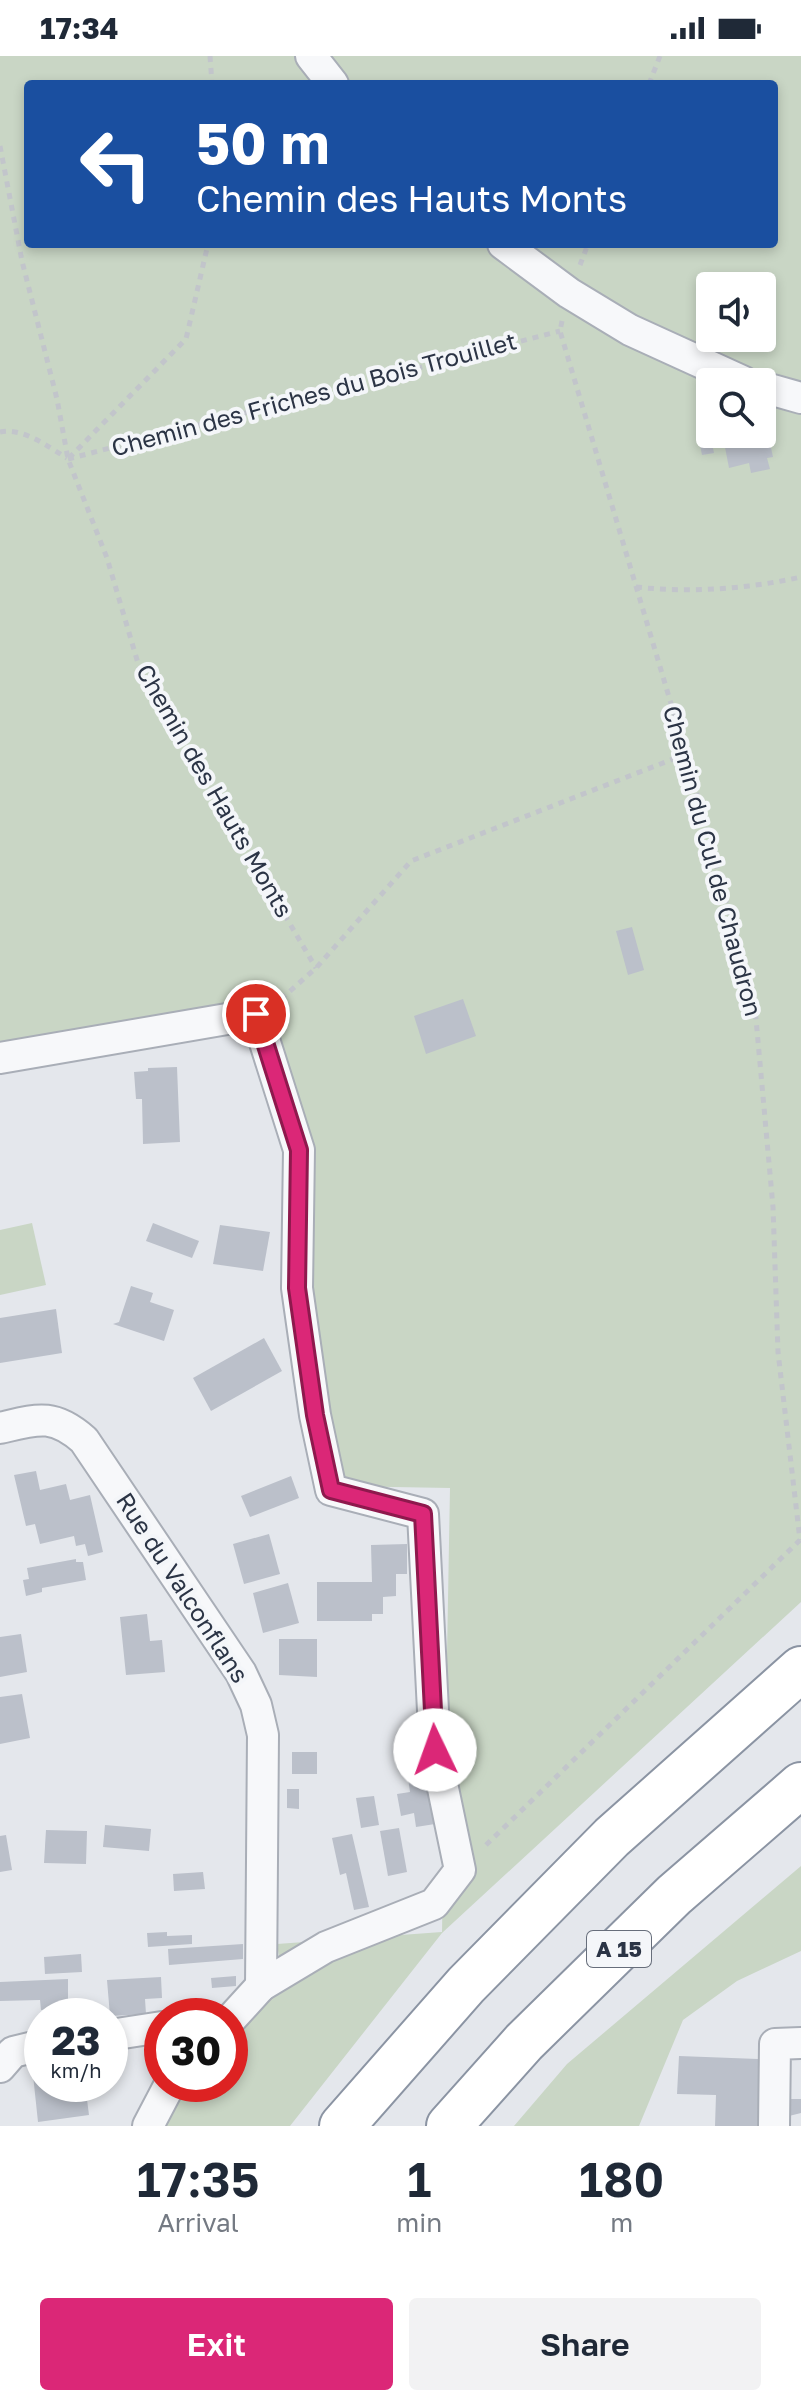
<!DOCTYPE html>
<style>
:root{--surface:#fff;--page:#f2f2f3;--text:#1f2937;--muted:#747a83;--accent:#db2777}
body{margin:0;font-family:"Golos Text",sans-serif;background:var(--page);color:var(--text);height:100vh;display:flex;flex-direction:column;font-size:30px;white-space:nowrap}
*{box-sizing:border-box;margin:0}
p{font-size:26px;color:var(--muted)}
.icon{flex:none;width:44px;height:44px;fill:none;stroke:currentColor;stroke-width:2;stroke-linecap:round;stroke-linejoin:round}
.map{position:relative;height:2070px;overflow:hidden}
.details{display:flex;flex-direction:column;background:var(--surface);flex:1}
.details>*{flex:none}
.guide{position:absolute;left:24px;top:24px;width:754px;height:168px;border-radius:8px;box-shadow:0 4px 12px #0003;background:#1a4fa0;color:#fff;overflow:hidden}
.tools{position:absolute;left:696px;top:216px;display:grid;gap:16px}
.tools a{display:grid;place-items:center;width:80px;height:80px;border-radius:8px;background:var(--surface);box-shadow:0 4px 12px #0003;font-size:40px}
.speed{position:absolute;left:24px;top:1942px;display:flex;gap:16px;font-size:40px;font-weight:700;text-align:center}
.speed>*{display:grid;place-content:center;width:104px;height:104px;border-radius:50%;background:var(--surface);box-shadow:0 4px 12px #0003;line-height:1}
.speed small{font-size:20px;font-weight:400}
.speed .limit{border:12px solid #d22;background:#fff;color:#111}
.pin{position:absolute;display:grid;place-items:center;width:68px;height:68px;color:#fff;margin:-34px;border:4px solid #fff;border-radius:50%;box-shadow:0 2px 8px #0007}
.me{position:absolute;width:88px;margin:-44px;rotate:357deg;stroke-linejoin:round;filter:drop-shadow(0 0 6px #0008)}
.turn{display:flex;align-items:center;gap:28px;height:168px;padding:0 40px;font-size:36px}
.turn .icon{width:104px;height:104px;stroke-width:2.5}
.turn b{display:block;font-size:56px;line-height:68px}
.eta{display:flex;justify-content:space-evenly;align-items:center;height:136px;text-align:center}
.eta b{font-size:48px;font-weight:600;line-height:56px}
.primary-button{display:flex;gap:16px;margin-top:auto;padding:16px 40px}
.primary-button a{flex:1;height:92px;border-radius:8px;background:var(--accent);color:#fff;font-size:32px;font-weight:600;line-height:92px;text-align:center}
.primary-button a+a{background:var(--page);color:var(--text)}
.status{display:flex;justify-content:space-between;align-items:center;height:56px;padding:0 40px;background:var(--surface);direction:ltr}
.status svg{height:22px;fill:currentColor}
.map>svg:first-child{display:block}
.green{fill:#c9d6c5;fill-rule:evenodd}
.building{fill:#bbc0ca}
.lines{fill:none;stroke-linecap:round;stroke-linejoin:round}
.minor-casing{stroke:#a9aeb7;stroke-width:34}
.highway-casing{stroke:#8b94a3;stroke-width:48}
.path{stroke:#c2c5cb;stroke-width:5;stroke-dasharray:6 6;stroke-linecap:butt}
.minor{stroke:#f7f8fa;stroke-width:30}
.highway{stroke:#fff;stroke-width:44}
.route-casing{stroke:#8e194d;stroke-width:20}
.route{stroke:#db2777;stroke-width:14}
.labels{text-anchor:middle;stroke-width:8;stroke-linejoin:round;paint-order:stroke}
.shield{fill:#f4f6f9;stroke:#676e7b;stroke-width:2}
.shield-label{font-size:22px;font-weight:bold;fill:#2b3445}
.street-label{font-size:24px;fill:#2b3445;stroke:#f4f6f9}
</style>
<div class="status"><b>17:34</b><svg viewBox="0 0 49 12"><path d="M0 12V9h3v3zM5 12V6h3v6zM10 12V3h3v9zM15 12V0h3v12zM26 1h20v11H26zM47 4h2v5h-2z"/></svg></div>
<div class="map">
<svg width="801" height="2070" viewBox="0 0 801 2070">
<rect width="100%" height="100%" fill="#e4e7ec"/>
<g class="green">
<path d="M0 0H801V1546L442 1877 290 2070H160L182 2028H230V1967L284 1933 277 1888 442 1876 450 1432 337 1430 259 950 0 996ZM28 28H774V188H28ZM710 230H762V282H710ZM710 326H762V378H710Z"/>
<path d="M32 1167 46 1229 0 1239V1174Z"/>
<path d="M801 1810V1895L737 1925 683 1964 639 2070H514L567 2008Z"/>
</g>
<g class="building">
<path d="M708 368 714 397 702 399 696 370Z"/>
<path d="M735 378H762L765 388 770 387 773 401 767 402 770 413 751 417 749 407 729 412 723 381Z"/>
<path d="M632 871 644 914 628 919 616 875Z"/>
<path d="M463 943 476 980 426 998 414 960Z"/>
<path d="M177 1011 180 1086 143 1088 142 1043H136L134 1016 148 1015V1012Z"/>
<path d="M153 1167 199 1185 192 1202 146 1185Z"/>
<path d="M220 1169 270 1176 263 1215 213 1208Z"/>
<path d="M131 1230 153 1237 150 1246 174 1254 164 1285 113 1268 119 1266Z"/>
<path d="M56 1253 62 1297 0 1307V1262Z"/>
<path d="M264 1282 282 1315 211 1355 193 1322Z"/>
<path d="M36 1415 40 1434 66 1428 70 1444 90 1439 103 1496 88 1500 85 1488 76 1490 74 1480 40 1488 35 1468 26 1470 14 1419Z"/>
<path d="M291 1420 299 1442 250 1461 241 1440Z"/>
<path d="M269 1478 280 1518 244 1528 233 1488Z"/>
<path d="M407 1488V1518H396V1540L383 1541V1558H372V1565H317V1526H372L371 1489Z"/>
<path d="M76 1503V1506H83L86 1524 42 1532V1536L26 1540 23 1524 29 1523 27 1512Z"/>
<path d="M288 1527 299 1567 263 1577 253 1537Z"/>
<path d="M147 1558 150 1585 162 1584 165 1616 126 1619 120 1561Z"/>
<path d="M21 1578 27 1616 0 1621V1581Z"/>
<path d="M279 1583H317V1621L279 1619Z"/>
<path d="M22 1638 30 1682 0 1688V1641Z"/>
<rect x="292" y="1696" width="25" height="22"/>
<path d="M425 1719 435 1768 416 1771 414 1757 401 1760 397 1738 410 1736 408 1722Z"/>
<path d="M287 1733H299V1753L287 1752Z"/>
<path d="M374 1740 379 1769 361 1772 356 1742Z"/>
<path d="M105 1769 151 1773 149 1795 103 1791Z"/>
<path d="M399 1772 407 1816 388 1820 380 1775Z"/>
<path d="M46 1774 87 1775 86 1808 44 1807Z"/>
<path d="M352 1778 369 1851 354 1854 346 1817 340 1819 332 1782Z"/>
<path d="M6 1779 12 1814 0 1816V1780Z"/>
<path d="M203 1816 205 1833 174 1835 173 1818Z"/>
<path d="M167 1876V1880L192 1879V1888L148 1891 147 1877Z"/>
<path d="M243 1888V1903L169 1909 168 1893Z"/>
<path d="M81 1898 82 1916 45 1918 44 1901Z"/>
<path d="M236 1920V1930L212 1932 211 1922Z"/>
<path d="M161 1921 162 1942 145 1943 146 1958 110 1960 107 1924Z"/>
<path d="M68 1923V1952L41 1954 40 1944 0 1945V1926Z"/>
<path d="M679 2000 758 2003V2070H715L716 2039 677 2038Z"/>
<path d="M42 2018V2028H85L89 2059 38 2066 33 2019Z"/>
<path d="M789 2043H801V2057L789 2060Z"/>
</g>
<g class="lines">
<g class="minor-casing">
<g id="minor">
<path d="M311 0 333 28"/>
<path d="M503 188 569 237 630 274 744 326"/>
<path d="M762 331 801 342"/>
<path d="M0 1002 256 958 299 1094 297 1232 315 1359 331 1434 423 1458 435 1694 460 1814 434 1848 326 1891 261 1930 230 1964"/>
<path d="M0 1372C38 1363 53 1357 84 1384L241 1617 256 1649 263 1679 261 1930"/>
<path d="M110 1979 162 1971"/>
<path d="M0 2011 13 1996 42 1989"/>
<path d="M148 2070 170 2028"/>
<path d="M774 2070 775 1988 801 1987"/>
</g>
</g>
<g class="highway-casing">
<g id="highway">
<path d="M342 2070 466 1929 612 1781 801 1613"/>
<path d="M449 2070 524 1986 674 1839 801 1729"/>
</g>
</g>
<g class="path">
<path d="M210 0 212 28"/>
<path d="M649 28 660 0"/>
<path d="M0 90 22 205 57 343 68 403 107 502 140 614 316 912"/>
<path d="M580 209 588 188"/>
<path d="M562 265 560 275 686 698 755 952 773 1151 778 1296 800 1484"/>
<path d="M0 376C23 371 48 391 67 402"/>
<path d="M69 402 186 283 208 188"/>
<path d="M68 403 560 275"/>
<path d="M636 531C691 537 747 533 801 521"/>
<path d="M281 943 316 912 411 805 686 698"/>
<path d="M486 1789 800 1484"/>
</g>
<use href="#minor" class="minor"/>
<use href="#highway" class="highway"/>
</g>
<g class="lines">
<g class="route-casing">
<path id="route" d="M256 958 299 1094 297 1232 315 1359 331 1434 423 1458 435 1694"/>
</g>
<use href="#route" class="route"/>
</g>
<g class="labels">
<rect class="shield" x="587" y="1875" width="64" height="36" rx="6"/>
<g class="shield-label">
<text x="619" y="1901">A 15</text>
</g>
<g class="street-label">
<text transform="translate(314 339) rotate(-15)" y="8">Chemin des Friches du Bois Trouillet</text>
<text transform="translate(214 735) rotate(60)" y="8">Chemin des Hauts Monts</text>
<text transform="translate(712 805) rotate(75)" y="8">Chemin du Cul de Chaudron</text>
<text transform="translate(182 1532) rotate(57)" y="8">Rue du Valconflans</text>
</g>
</g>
</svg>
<div class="tools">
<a><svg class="icon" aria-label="sound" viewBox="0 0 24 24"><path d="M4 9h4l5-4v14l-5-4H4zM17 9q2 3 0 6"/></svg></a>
<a><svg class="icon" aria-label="search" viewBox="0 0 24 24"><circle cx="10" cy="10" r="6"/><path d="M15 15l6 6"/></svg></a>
</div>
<div class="speed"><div>23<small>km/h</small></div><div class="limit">30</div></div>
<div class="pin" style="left:256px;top:958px;background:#d93025"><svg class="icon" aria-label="arrive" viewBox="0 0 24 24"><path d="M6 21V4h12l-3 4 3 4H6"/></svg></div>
<svg class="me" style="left:435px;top:1694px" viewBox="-20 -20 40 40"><circle r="19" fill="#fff"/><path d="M0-13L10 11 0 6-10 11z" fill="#db2777"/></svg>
<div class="guide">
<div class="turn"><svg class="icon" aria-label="left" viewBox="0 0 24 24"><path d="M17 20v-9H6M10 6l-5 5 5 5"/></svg><div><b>50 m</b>Chemin des Hauts Monts</div></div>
</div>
</div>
<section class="details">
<div class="eta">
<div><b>17:35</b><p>Arrival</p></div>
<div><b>1</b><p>min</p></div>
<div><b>180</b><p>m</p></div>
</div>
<div class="primary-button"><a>Exit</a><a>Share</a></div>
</section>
